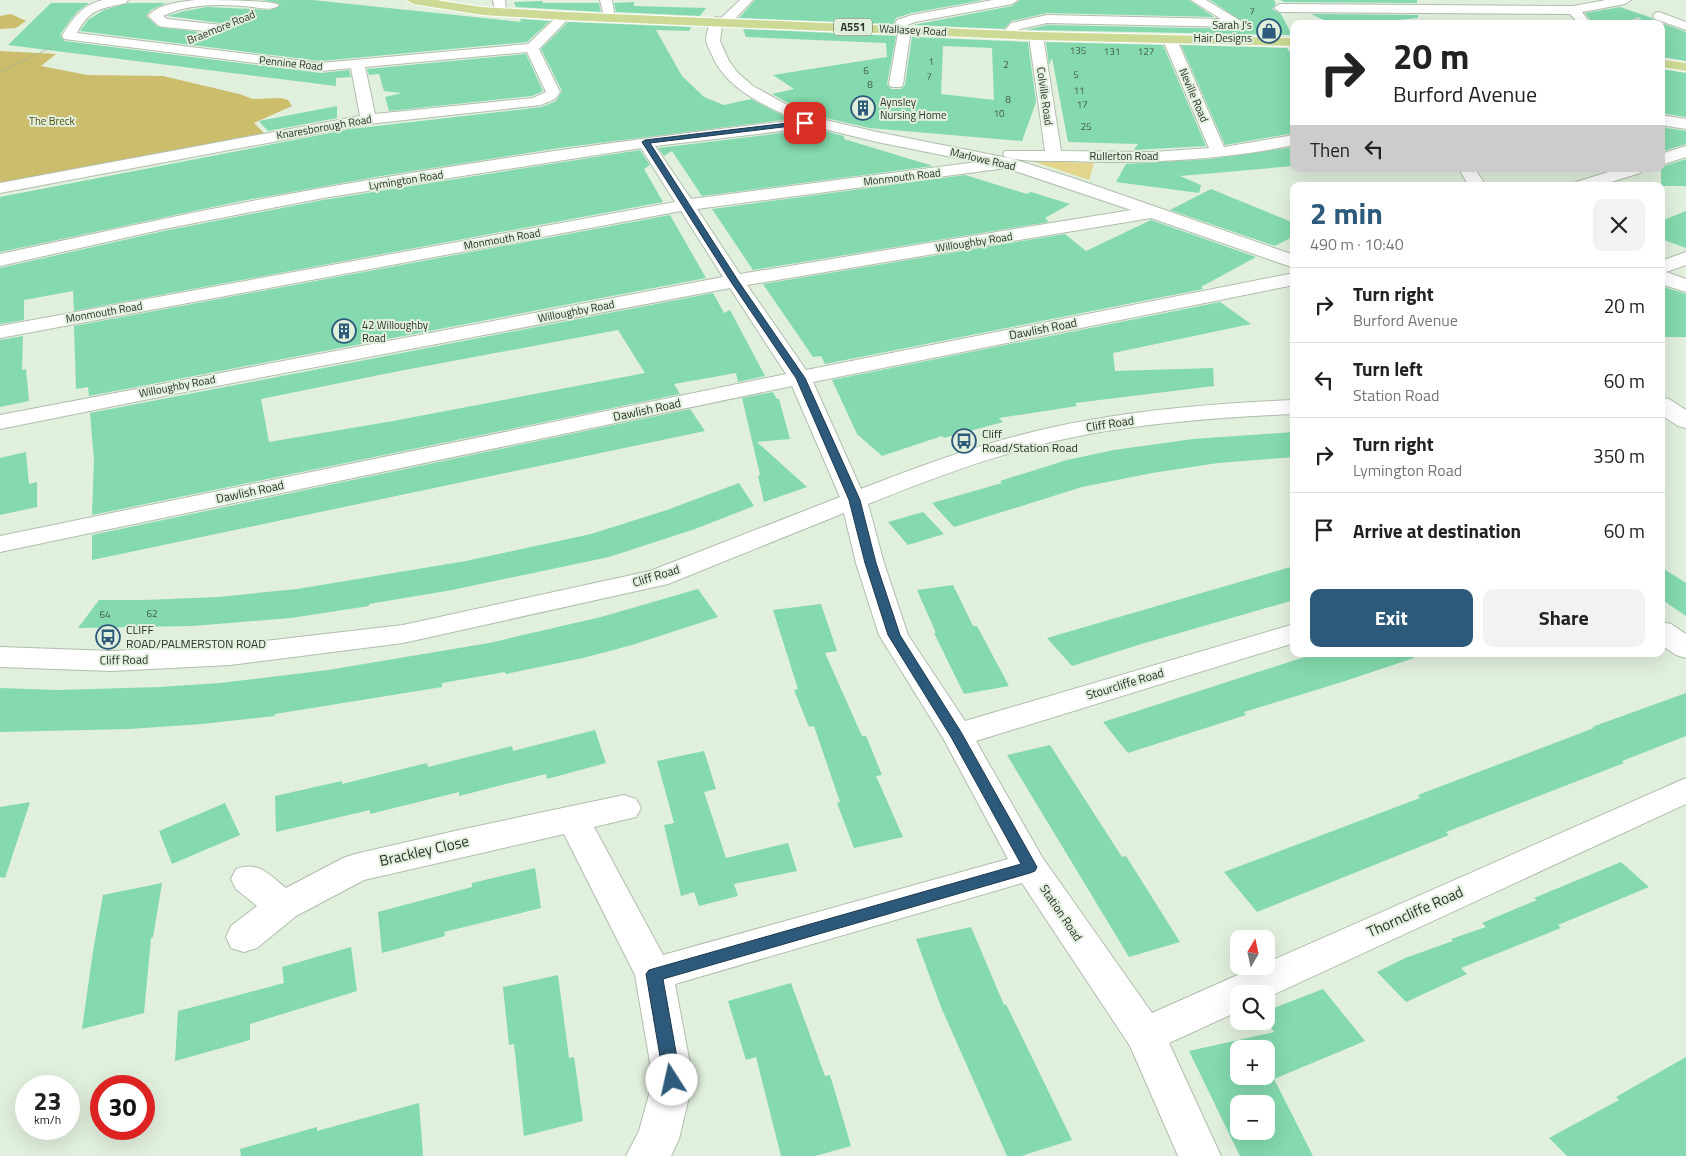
<!DOCTYPE html>
<meta charset="utf-8">
<style>
:root{--surface:#fff;--page:#f2f2f2;--text:#222;--muted:#767676;--line:#e0e0e0;--accent:#2d5a7a}
body{margin:0;font-family:"Titillium Web",sans-serif;background:var(--page);color:var(--text);height:100vh;display:flex;flex-direction:column;font-size:19px;white-space:nowrap}
*{box-sizing:border-box;margin:0}
p{font-size:16px;color:var(--muted)}
.icon{flex:none;width:28px;height:28px;fill:none;stroke:currentColor;stroke-width:2;stroke-linecap:round;stroke-linejoin:round}
.map{position:relative;flex:1;overflow:hidden}
.drawer{position:absolute;left:1290px;top:182px;width:375px;height:475px;display:flex;flex-direction:column;background:var(--surface);border-radius:10px;box-shadow:0 5px 20px #0002}
.drawer>*{flex:none}
.hud{position:absolute;left:1290px;top:20px;width:375px;height:152px;border-radius:10px;box-shadow:0 5px 20px #0002;background:#fff;color:var(--text);overflow:hidden}
.needle{width:32px;rotate:9deg}
.buttons{position:absolute;left:1230px;top:930px;display:grid;gap:10px}
.buttons a{display:grid;place-items:center;width:45px;height:45px;border-radius:10px;background:var(--surface);box-shadow:0 5px 20px #0002;font-size:25px}
.speed{position:absolute;left:15px;top:1075px;display:flex;gap:10px;font-size:25px;font-weight:700;text-align:center}
.speed>*{display:grid;place-content:center;width:65px;height:65px;border-radius:50%;background:var(--surface);box-shadow:0 5px 20px #0002;line-height:1}
.speed small{font-size:12px;font-weight:400}
.speed .limit{border:8px solid #d22;background:#fff;color:#111}
.pin{position:absolute;display:grid;place-items:center;width:42px;height:42px;color:#fff;margin:-21px;border-radius:10px;box-shadow:0 2px 8px #0006}
.me{position:absolute;width:55px;margin:-28px;rotate:350deg;stroke-linejoin:round;filter:drop-shadow(0 0 4px #0008)}
.turn{display:flex;align-items:center;gap:18px;height:105px;padding:0 20px;font-size:22px}
.turn .icon{width:65px;height:65px;stroke-width:2.5}
.turn b{display:block;font-size:35px;line-height:42px}
.then{display:flex;align-items:center;height:48px;padding:0 20px;background:#0003;gap:10px;font-size:19px}
.round{display:grid;place-items:center;flex:none;width:52px;height:52px;border-radius:10px;background:var(--page)}
.overview{display:flex;align-items:center;justify-content:space-between;height:85px;padding:0 20px}
h1{font-size:30px;font-weight:700;line-height:38px;color:var(--accent)}
.primary-button{display:flex;gap:10px;margin-top:auto;padding:10px 20px}
.primary-button a{flex:1;height:58px;border-radius:10px;background:var(--accent);color:#fff;font-size:20px;font-weight:700;line-height:58px;text-align:center}
.primary-button a+a{background:var(--page);color:var(--text)}
ul{padding:0;list-style:none}
li{display:flex;align-items:center;gap:15px;height:75px;padding:0 20px;border-top:1px solid var(--line)}
li div{flex:1}
li b{display:block;font-size:19px}
li em{font-style:normal}
.map>svg:first-child{display:block}
.green{fill:#e3d68c}
.forest{fill:#ccbd6c}
.building{fill:#84d9ae;fill-rule:evenodd}
.lines{fill:none;stroke-linecap:round;stroke-linejoin:round}
.minor-casing{stroke:#b0bead;stroke-width:2}
.major-casing{stroke:#fff;stroke-width:2}
.path{stroke:#a3aea0;stroke-width:2;stroke-dasharray:1 2;stroke-linecap:butt}
.minor{fill:#fff;fill-rule:evenodd}
.major{fill:#ccda95;fill-rule:evenodd}
.route{fill:#2d5a7a;stroke:#1d3a4f}
.labels{text-anchor:middle;stroke-width:4;stroke-linejoin:round;paint-order:stroke}
.number-label{font-size:10px;fill:#435c4c}
.far-poi-label{font-size:11px;fill:#2d322b;stroke:#e1efdd;text-anchor:start}
.far-street-label{font-size:11px;fill:#2d322b;stroke:#e1efdd}
.shield{fill:#e1efdd;stroke:#636b60;stroke-width:1}
.shield-label{font-size:11px;font-weight:bold;fill:#2d322b}
.far-park-label{font-size:11px;fill:#574d0c;stroke:#e1efdd}
.street-label{font-size:12px;fill:#2d322b;stroke:#e1efdd}
.poi-label{font-size:12px;fill:#2d322b;stroke:#e1efdd;text-anchor:start}
.near-street-label{font-size:15px;fill:#2d322b;stroke:#e1efdd}
</style>
<div class="map">
<svg width="1686" height="1156" viewBox="0 0 1686 1156">
<rect width="100%" height="100%" fill="#e1efdd"/>
<path class="green" d="M1032 161 1094 163 1089 180Z"/>
<g class="forest">
<path d="M11 14 26 21 16 28 0 29V16Z"/>
<path d="M0 51 56 54 41 66 87 75 163 76 239 94 253 99 281 98 288 100 292 106 254 123 264 133 0 184Z"/>
</g>
<g class="building">
<path d="M261 0H312L521 22 520 19 550 21 527 42 321 61 80 31 88 20 104 10 128 3H166L151 10 146 16 158 27 216 34 224 29 221 23 167 16 185 11 207 7 270 10 281 5 274 2Z"/>
<path d="M755 0H983L911 13 896 18 893 24 739 18Z"/>
<path d="M1020 0H1189L1214 17 1047 13 1011 21 1004 29 913 25 1012 6Z"/>
<path d="M1210 0H1274L1276 4 1272 9 1281 14 1292 35 1026 30 1047 25 1238 29 1246 24Z"/>
<path d="M1280 0H1417V3L1285 2Z"/>
<path d="M542 1 543 3H599L601 12 516 7 514 2Z"/>
<path d="M634 2V6L706 8 700 16 616 12 614 3Z"/>
<path d="M51 3H89L77 12 69 22 60 35 64 41 321 73 349 70 351 77 336 78V86L8 45Z"/>
<path d="M1620 7 1652 18 1658 24H1647L1638 17 1630 21 1629 24H1593L1585 13Z"/>
<path d="M1311 14 1418 15V18L1357 24H1332Z"/>
<path d="M568 22 691 27 689 31 656 30 682 76 704 97 724 105 751 99 790 119 559 148 381 176 241 201 0 252V197L351 129 542 107 556 101 562 91 541 49Z"/>
<path d="M1661 23 1686 32V61L1661 57Z"/>
<path d="M743 29 896 36 887 84 891 89H901L905 85 912 37 1028 42 1036 102 1022 141 869 128 822 117 790 104 772 94 794 89 773 75 887 57 886 43 746 37ZM943 46 992 48 994 100 941 94Z"/>
<path d="M1046 42 1163 45 1206 146 1134 150 1138 144 1068 142 1052 58 1049 65Z"/>
<path d="M1181 45 1287 48 1294 59V133L1225 145Z"/>
<path d="M526 54 543 91 532 96 389 111 385 97 402 93 384 91 379 74 369 75 367 69Z"/>
<path d="M1661 69 1686 73V117L1661 113Z"/>
<path d="M337 106V118L268 131 259 121Z"/>
<path d="M1661 127 1686 131V144L1661 152Z"/>
<path d="M816 129 844 136V139L933 166 702 196 672 151 664 156 658 148Z"/>
<path d="M1294 147V166L1180 176 1201 185 1199 193 1116 182 1126 164 1211 159Z"/>
<path d="M640 150 650 165 644 169 663 202 74 311 73 291 24 300V320L0 324V268L164 231 323 200Z"/>
<path d="M1686 159V186H1661V167Z"/>
<path d="M965 175 1027 194 1031 192 1070 204 1045 218 1049 222 753 270 712 209Z"/>
<path d="M1211 189 1294 223V236L1275 246 1170 210Z"/>
<path d="M1686 211V248L1661 239V221Z"/>
<path d="M670 215 706 278 89 396 88 387 76 389 74 326Z"/>
<path d="M1151 220 1256 257 1201 287 1203 289 825 364 821 356 813 357 763 284 1065 234 1086 251Z"/>
<path d="M1661 286 1686 294V337H1661Z"/>
<path d="M713 293 724 313 730 310 765 376 738 382 736 373 674 384 680 394 92 515 94 461 90 413ZM618 330 645 373 393 421 269 442 261 399 394 372Z"/>
<path d="M1220 302 1251 324 1113 353 1115 371 1213 368 1214 386 1075 403 1077 406 999 418 1003 422 944 438 942 436 882 456 857 434 832 380Z"/>
<path d="M23 336 22 370 26 369 29 401 0 407V340Z"/>
<path d="M773 392 777 399H779L790 439 757 442 807 487 764 502 758 476 760 475 742 398Z"/>
<path d="M690 409 705 431 92 560V535Z"/>
<path d="M1294 432V457L1218 463 1152 473 1082 487 954 527 932 503 1002 483 1000 481 1067 460 1114 450 1193 439Z"/>
<path d="M26 452 29 484 37 482V507L0 515V458Z"/>
<path d="M739 483 754 506 695 529 609 557 452 590 369 604V606L291 618 193 626 78 628 99 600H145L218 597 297 589 466 561 591 534 667 510Z"/>
<path d="M923 512 944 534 908 545 888 522Z"/>
<path d="M1294 566V600L1138 645 1072 666 1047 638Z"/>
<path d="M1661 567 1686 583V616L1661 599Z"/>
<path d="M953 585 973 626H977L1009 686 964 694 934 633H936L917 590Z"/>
<path d="M698 589 718 617 632 645 583 658 506 674 505 672 442 683V687L275 714V716L202 724 129 729 0 732V688L57 690 160 687 220 683 328 670 489 643 601 617Z"/>
<path d="M821 604 837 651 825 653 862 736H866L882 775 876 776 903 837 854 848 837 803 840 802 814 726 809 727 794 690 798 689 773 610Z"/>
<path d="M1314 654H1413L1414 658 1339 683 1244 712 1246 715 1128 753 1103 722Z"/>
<path d="M1686 693V736L1622 761 1624 763 1446 832 1449 835 1257 912 1224 872 1420 798 1418 795 1594 728 1592 727Z"/>
<path d="M595 730 606 763 547 779 546 774 459 796V792L370 814V810L276 832 275 796 342 781V784L427 763 428 767 512 746 513 751Z"/>
<path d="M1050 745 1122 857 1126 856 1180 942 1129 957 1007 755Z"/>
<path d="M704 751 716 789 704 792 726 858 788 843 797 871 734 884 738 896 699 906 694 892 681 896 664 825 674 823 657 761Z"/>
<path d="M30 802 5 878 0 877V807Z"/>
<path d="M225 803 240 835 172 864 159 831Z"/>
<path d="M1621 862 1649 887 1558 925 1561 928 1461 968 1467 974 1406 1002 1377 972 1405 958 1453 941 1451 939 1486 927 1482 923 1537 900 1534 898Z"/>
<path d="M535 868 541 908 444 932 445 936 382 953 378 912 472 887V883Z"/>
<path d="M162 883 153 937 151 938 144 1013 82 1029 93 951 103 895Z"/>
<path d="M971 927 1004 1005 1006 1004 1072 1140 1021 1156H1007L941 1007 916 939Z"/>
<path d="M351 947 357 991 250 1024V1040L175 1061 178 1011 284 983 282 967Z"/>
<path d="M558 975 569 1058 574 1057 583 1121 524 1136 514 1044 509 1045 503 987Z"/>
<path d="M791 983 825 1076 830 1075 851 1146 815 1156H781L756 1057 746 1060 728 1001Z"/>
<path d="M1323 989 1365 1041 1274 1079 1313 1156H1240L1189 1051 1274 1032 1266 1021V1011ZM1239 1049H1266V1076H1239ZM1239 1104H1266V1131H1239Z"/>
<path d="M1686 1057V1156H1567L1549 1138 1619 1100 1616 1097Z"/>
<path d="M419 1103 423 1156H241L240 1149 317 1127V1131Z"/>
</g>
<g class="lines">
<g class="minor-casing">
<g id="minor">
<path d="M103 0H128L126 3C101 9 90 8 77 33L321 63 528 44 561 13H569L571 16 539 49 560 92 555 99 541 105 368 124 0 193V183L360 116 351 68 321 71 64 39 62 36C73 18 82 5 103 0ZM527 52 546 92 533 98 375 114 365 67Z"/>
<path d="M195 0C209 0 271 0 279 5 273 11 261 8 253 7 223 4 190 3 163 16L167 19 221 25 222 28 216 32 164 27 159 26 148 16C158 4 180 2 195 0Z"/>
<path d="M493 0H505L506 12 504 15H496Z"/>
<path d="M600 0H612L615 17 613 20H605Z"/>
<path d="M740 0H753L729 25H722L720 41 729 61 737 72 753 86 789 106 821 119 877 132 1013 159 1076 179 1294 255V268L1151 218 747 285 806 370 1294 273V285L813 382 861 489C935 460 1011 433 1090 420 1157 408 1226 403 1294 400V414C1225 417 1156 422 1089 434 1012 448 940 475 868 504L884 563 908 635 965 721 1294 624V643L976 741 1042 857 1152 1013 1258 966H1266V963L1686 778V804L1266 998V994H1239V1011L1169 1043 1221 1156H1178L1130 1046 1022 883 675 984 693 1080 679 1139 671 1156H626L639 1131 653 1080 635 975 564 834 364 880 296 916 257 948 244 952 231 948 226 937 231 926 257 906 236 889 231 879 236 869C260 861 268 874 286 888L343 858 355 854 459 830 624 795 636 799 641 808 636 817 594 827 663 955 1008 859 943 738 879 635 856 563 844 513 668 584 403 643 230 665 112 671 0 667V647L112 651 230 645 403 625 650 571 840 497 792 386 0 552V536L786 374 730 288 164 396 0 429V415L723 277 681 211 0 338V326L675 202 641 148 323 198 164 229 0 266V254C107 231 214 207 322 188 480 160 638 138 797 120 765 106 726 89 712 55 710 51 707 45 706 40 706 34 709 27 710 21L716 17 721 18ZM816 127 877 142 977 162 691 199 655 146ZM1006 168 1131 210 740 274 697 209Z"/>
<path d="M993 0H1018L1012 4 915 22 907 25 911 29 903 84 901 87H891L889 84 898 33 893 29 897 20 912 15Z"/>
<path d="M1191 0H1206L1244 23 1238 27 1047 23 1020 29 1013 38H1003L1001 35 1011 23 1047 15 1221 19Z"/>
<path d="M1606 0H1631L1625 4 1582 12 1591 24H1579L1570 14 1280 12 1274 8 1280 4 1573 6Z"/>
<path d="M1659 12 1686 22V30L1655 19 1653 16 1655 13Z"/>
<path d="M1637 19 1645 24 1631 23Z"/>
<path d="M1036 32 1043 36 1061 151 1153 152 1209 148 1163 40 1170 36 1177 40 1224 147 1294 135V145C1220 160 1145 164 1070 161 1049 161 1025 162 1005 157L1003 154 1005 151H1045L1029 36Z"/>
<path d="M1661 115 1686 119V129L1661 125Z"/>
<path d="M1686 146V157L1661 165V154Z"/>
<path d="M1459 169H1475L1486 186H1469Z"/>
<path d="M1618 169H1642L1640 173 1598 186H1573L1576 182Z"/>
<path d="M1686 252V265L1666 272 1686 279V292L1661 284V261Z"/>
<path d="M1661 397 1669 399 1686 410V428L1678 426 1661 415Z"/>
<path d="M1661 622 1671 624 1686 634V658L1676 655 1661 645Z"/>
</g>
</g>
<g class="major-casing">
<g id="major">
<path d="M407 0H436L482 7 565 12 1036 32 1294 38V46L1036 40 565 20 482 15 413 4Z"/>
<path d="M1661 59 1686 63V71L1661 67Z"/>
</g>
</g>
<path class="path" d="M0 72 52 47"/>
<use href="#minor" class="minor"/>
<use href="#major" class="major"/>
</g>
<path class="route" d="M805 121 809 123 808 124 650 143 739 282 805 378 860 500 876 563 900 635 961 732 1037 867 1035 871 1030 873 663 979 681 1080 678 1085 672 1087 667 1085 664 1080 646 974 649 970 1021 864 951 737 888 635 865 563 849 500 796 378 731 282 642 142 645 140Z"/>
<defs>
<g id="shop-ring" transform="scale(1.25)"><circle r="9.5" fill="#e1efdd" stroke="#2d5a7a" stroke-width="1.5"/><path d="M-5-2.5h2.3a2.7 3.5 0 0 1 5.4 0H5L5.5 6h-11ZM-1.5-2.5h3a1.5 2.3 0 0 0-3 0Z" fill="#2d5a7a"/></g>
<g id="building-ring" transform="scale(1.25)"><circle r="9.5" fill="#e1efdd" stroke="#2d5a7a" stroke-width="1.5"/><path d="M-4-6H4V6H1V3H-1V6H-4ZM-2.5-4.3h1.7v1.8h-1.7ZM.8-4.3h1.7v1.8H.8ZM-2.5-1h1.7V.8h-1.7ZM.8-1h1.7V.8H.8Z" fill="#2d5a7a"/></g>
<g id="bus-ring" transform="scale(1.25)"><circle r="9.5" fill="#e1efdd" stroke="#2d5a7a" stroke-width="1.5"/><path d="M-5-6H5V4H4V6H2V4H-2V6H-4V4H-5ZM-3.5-4V0h7V-4ZM-3.5 1.2v1.5H-2V1.2ZM2 1.2v1.5H3.5V1.2Z" fill="#2d5a7a"/></g>
</defs>
<g fill-rule="evenodd">
<use href="#shop-ring" x="1269" y="31"/>
<use href="#building-ring" x="863" y="108"/>
<use href="#building-ring" x="344" y="331"/>
<use href="#bus-ring" x="964" y="441"/>
<use href="#bus-ring" x="108" y="637"/>
</g>
<g class="labels">
<g class="number-label">
<text x="1252" y="15">7</text>
<text x="1078" y="54">135</text>
<text x="1112" y="55">131</text>
<text x="1146" y="55">127</text>
<text x="931" y="65">1</text>
<text x="1006" y="68">2</text>
<text x="866" y="74">6</text>
<text x="1076" y="78">5</text>
<text x="929" y="80">7</text>
<text x="870" y="88">8</text>
<text x="1079" y="94">11</text>
<text x="1008" y="103">8</text>
<text x="1082" y="108">17</text>
<text x="999" y="117">10</text>
<text x="1086" y="130">25</text>
<text x="152" y="617">62</text>
<text x="105" y="618">64</text>
</g>
<g class="far-poi-label">
<text x="1252" y="29" text-anchor="end">Sarah J's<tspan x="1252" dy="13">Hair Designs</tspan></text>
<text x="880" y="106">Aynsley<tspan x="880" dy="13">Nursing Home</tspan></text>
<text x="362" y="329">42 Willoughby<tspan x="362" dy="13">Road</tspan></text>
</g>
<g class="far-street-label">
<text transform="translate(221 27) rotate(-22)" y="4">Braemore Road</text>
<text transform="translate(913 30) rotate(3)" y="4">Wallasey Road</text>
<text transform="translate(291 63) rotate(6)" y="4">Pennine Road</text>
<text transform="translate(1194 95) rotate(67)" y="4">Neville Road</text>
<text transform="translate(1045 96) rotate(82)" y="4">Colville Road</text>
<text transform="translate(324 127) rotate(-10)" y="4">Knaresborough Road</text>
<text x="1124" y="160">Rullerton Road</text>
<text transform="translate(983 159) rotate(13)" y="4">Marlowe Road</text>
<text transform="translate(902 177) rotate(-7)" y="4">Monmouth Road</text>
<text transform="translate(406 180) rotate(-9)" y="4">Lymington Road</text>
<text transform="translate(502 239) rotate(-10)" y="4">Monmouth Road</text>
<text transform="translate(974 242) rotate(-9)" y="4">Willoughby Road</text>
<text transform="translate(576 311) rotate(-11)" y="4">Willoughby Road</text>
<text transform="translate(104 312) rotate(-10)" y="4">Monmouth Road</text>
<text transform="translate(177 386) rotate(-11)" y="4">Willoughby Road</text>
</g>
<rect class="shield" x="834" y="18.5" width="38" height="17" rx="4"/>
<g class="shield-label">
<text x="853" y="31">A551</text>
</g>
<g class="far-park-label">
<text x="52" y="125">The Breck</text>
</g>
<g class="street-label">
<text transform="translate(1043 329) rotate(-11)" y="4">Dawlish Road</text>
<text transform="translate(647 410) rotate(-12)" y="4">Dawlish Road</text>
<text transform="translate(1110 424) rotate(-9)" y="4">Cliff Road</text>
<text transform="translate(250 492) rotate(-12)" y="4">Dawlish Road</text>
<text transform="translate(656 576) rotate(-17)" y="4">Cliff Road</text>
<text transform="translate(124 660) rotate(-1)" y="4">Cliff Road</text>
<text transform="translate(1125 684) rotate(-17)" y="4">Stourcliffe Road</text>
<text transform="translate(1061 913) rotate(56)" y="4">Station Road</text>
</g>
<g class="poi-label">
<text x="982" y="438">Cliff<tspan x="982" dy="14">Road/Station Road</tspan></text>
<text x="126" y="634">CLIFF<tspan x="126" dy="14">ROAD/PALMERSTON ROAD</tspan></text>
</g>
<g class="near-street-label">
<text transform="translate(424 851) rotate(-13)" y="5">Brackley Close</text>
<text transform="translate(1415 912) rotate(-24)" y="5">Thorncliffe Road</text>
</g>
</g>
</svg>
<div class="buttons">
<a><svg class="needle" viewBox="-14 -14 28 28"><path d="M0-13l5 13h-10z" fill="#e53935"/><path d="M0 13l5-13h-10z" fill="#767676"/></svg></a>
<a><svg class="icon" aria-label="search" viewBox="0 0 24 24"><circle cx="10" cy="10" r="6"/><path d="M15 15l6 6"/></svg></a>
<a>+</a>
<a>−</a>
</div>
<div class="speed"><div>23<small>km/h</small></div><div class="limit">30</div></div>
<div class="pin" style="left:805px;top:123px;background:#d93025"><svg class="icon" aria-label="arrive" viewBox="0 0 24 24"><path d="M6 21V4h12l-3 4 3 4H6"/></svg></div>
<svg class="me" style="left:672px;top:1080px" viewBox="-20 -20 40 40"><circle r="19" fill="#fff"/><path d="M0-13L10 11 0 6-10 11z" fill="#2d5a7a"/></svg>
<div class="hud">
<div class="turn"><svg class="icon" aria-label="right" viewBox="0 0 24 24"><path d="M7 20v-9h11M14 6l5 5-5 5"/></svg><div><b>20 m</b>Burford Avenue</div></div>
<div class="then">Then<svg class="icon" aria-label="left" viewBox="0 0 24 24"><path d="M17 20v-9H6M10 6l-5 5 5 5"/></svg></div>
</div>
<section class="drawer">
<div class="overview"><div><h1>2 min</h1><p>490 m · 10:40</p></div><a class="round"><svg class="icon" aria-label="close" viewBox="0 0 24 24"><path d="M6 6l12 12M18 6L6 18"/></svg></a></div>
<ul>
<li><svg class="icon" aria-label="right" viewBox="0 0 24 24"><path d="M7 20v-9h11M14 6l5 5-5 5"/></svg><div><b>Turn right</b><p>Burford Avenue</p></div><em>20 m</em></li>
<li><svg class="icon" aria-label="left" viewBox="0 0 24 24"><path d="M17 20v-9H6M10 6l-5 5 5 5"/></svg><div><b>Turn left</b><p>Station Road</p></div><em>60 m</em></li>
<li><svg class="icon" aria-label="right" viewBox="0 0 24 24"><path d="M7 20v-9h11M14 6l5 5-5 5"/></svg><div><b>Turn right</b><p>Lymington Road</p></div><em>350 m</em></li>
<li><svg class="icon" aria-label="arrive" viewBox="0 0 24 24"><path d="M6 21V4h12l-3 4 3 4H6"/></svg><div><b>Arrive at destination</b></div><em>60 m</em></li>
</ul>
<div class="primary-button"><a>Exit</a><a>Share</a></div>
</section>
</div>
